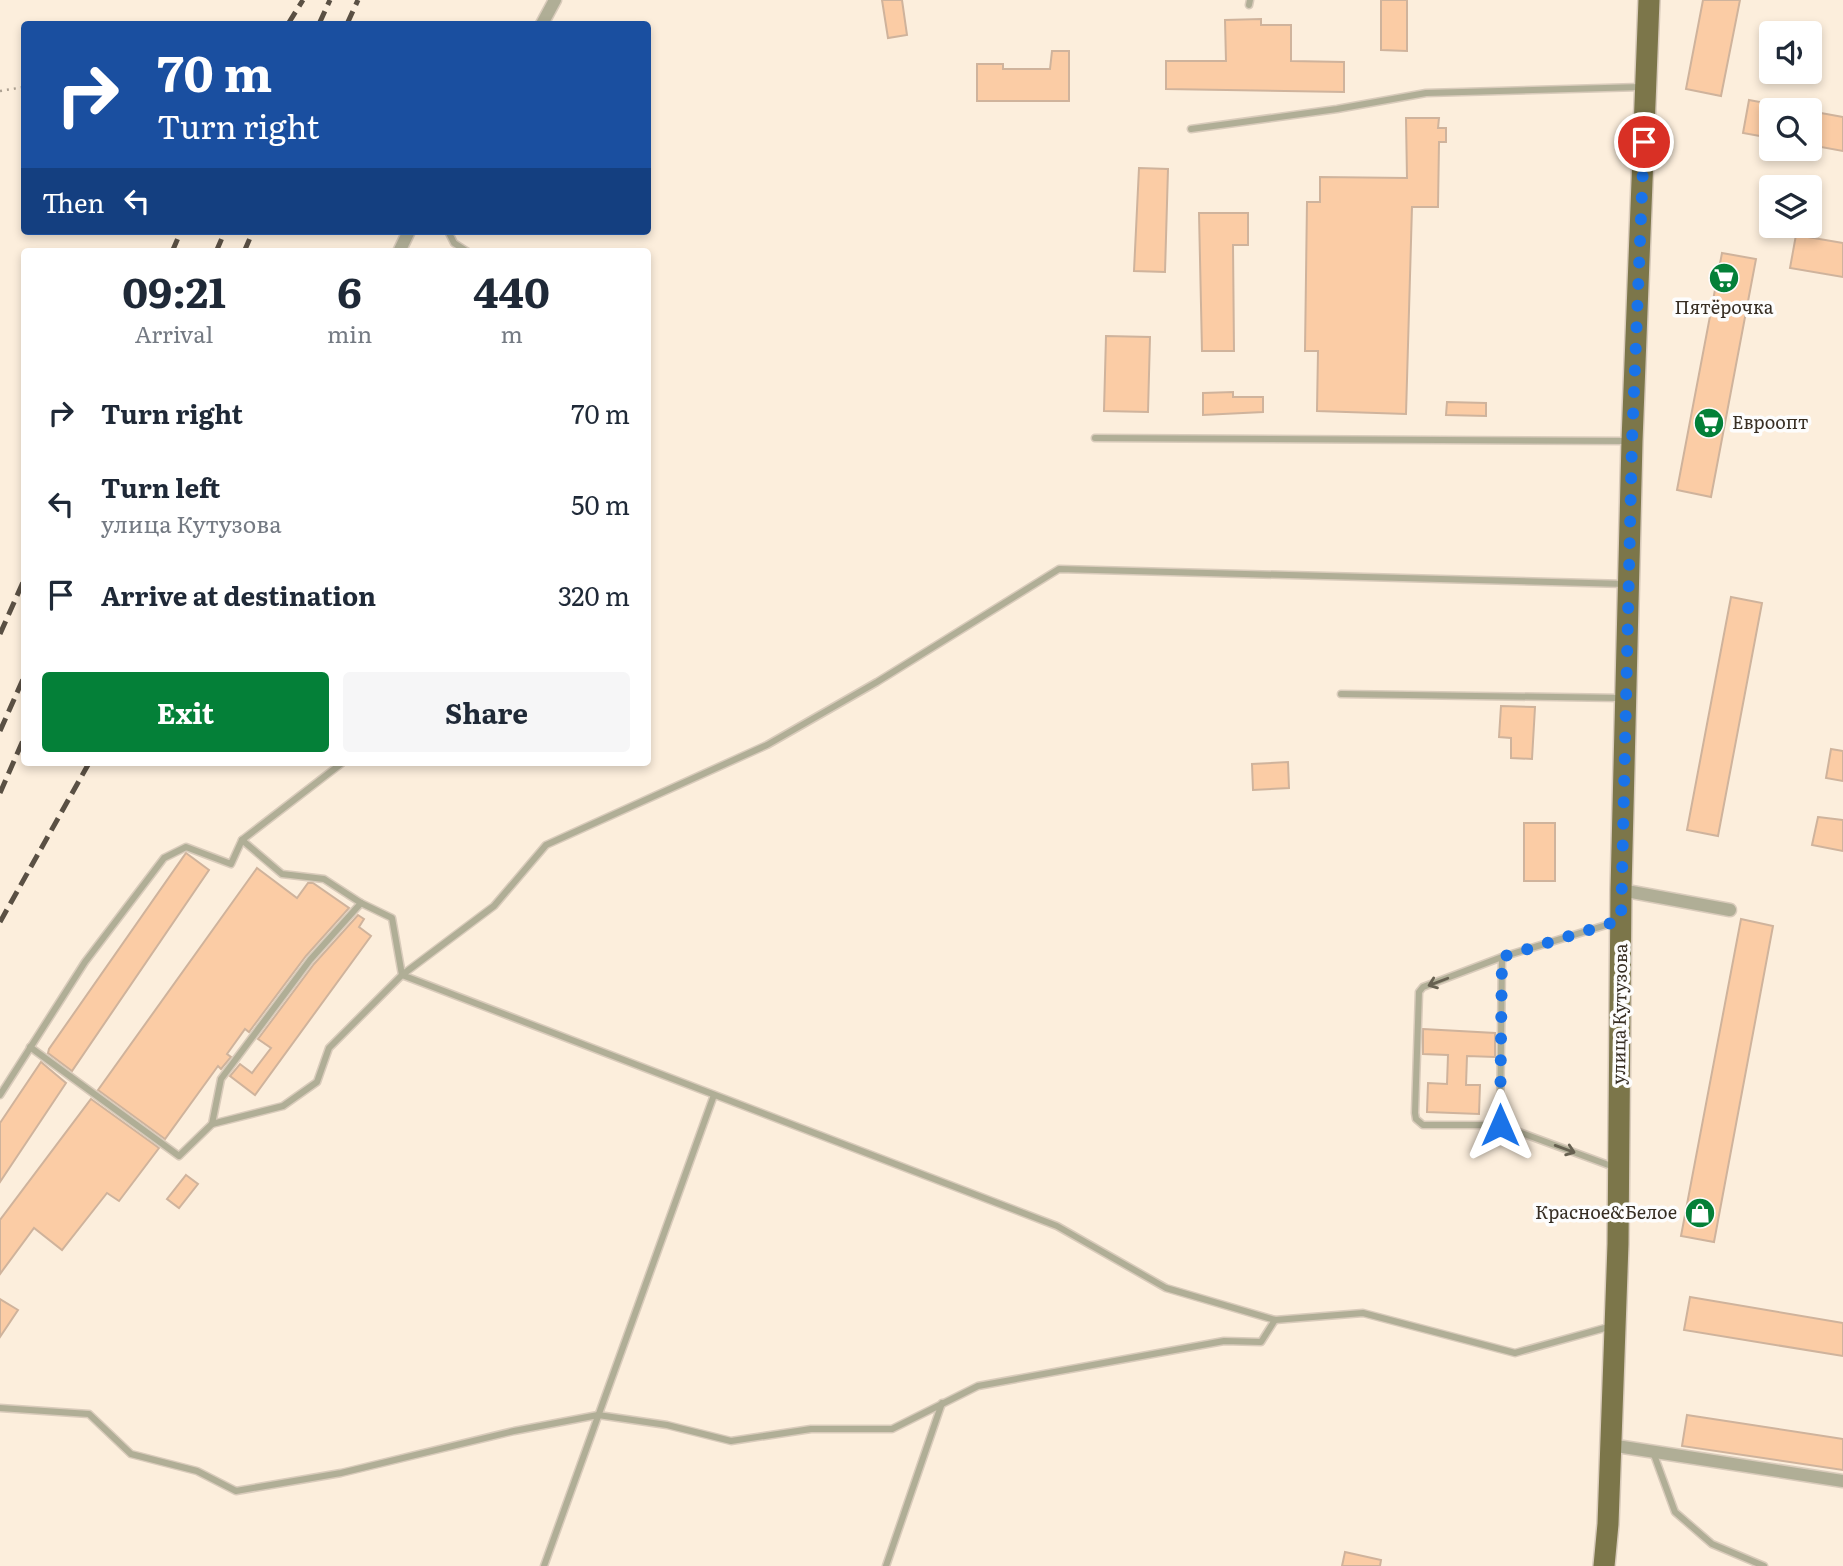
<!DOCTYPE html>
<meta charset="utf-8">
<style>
:root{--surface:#fff;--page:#f6f6f7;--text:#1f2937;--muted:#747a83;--accent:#048038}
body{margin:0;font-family:Literata,serif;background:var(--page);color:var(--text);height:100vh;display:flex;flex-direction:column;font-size:26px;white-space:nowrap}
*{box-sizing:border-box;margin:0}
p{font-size:23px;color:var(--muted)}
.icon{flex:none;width:38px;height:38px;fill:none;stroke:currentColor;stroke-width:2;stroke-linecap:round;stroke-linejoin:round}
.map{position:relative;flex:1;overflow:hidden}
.drawer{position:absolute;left:21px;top:248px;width:630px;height:518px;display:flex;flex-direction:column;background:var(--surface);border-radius:7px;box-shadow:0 4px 10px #0003}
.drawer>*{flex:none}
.hud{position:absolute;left:21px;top:21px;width:630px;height:214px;border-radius:7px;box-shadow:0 4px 10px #0003;background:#1a4fa0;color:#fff;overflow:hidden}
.tools{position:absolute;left:1759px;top:21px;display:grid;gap:14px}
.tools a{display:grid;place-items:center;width:63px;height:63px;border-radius:7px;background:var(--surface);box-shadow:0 4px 10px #0003;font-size:35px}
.pin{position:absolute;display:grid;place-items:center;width:60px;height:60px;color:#fff;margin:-30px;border:4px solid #fff;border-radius:50%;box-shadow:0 2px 7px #0007}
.me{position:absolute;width:77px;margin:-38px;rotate:0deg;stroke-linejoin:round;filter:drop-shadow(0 0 5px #0008)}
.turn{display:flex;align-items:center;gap:24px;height:147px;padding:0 21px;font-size:32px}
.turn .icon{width:91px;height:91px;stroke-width:2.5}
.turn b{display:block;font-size:49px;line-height:60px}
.then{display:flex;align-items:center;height:66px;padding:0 21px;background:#0003;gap:14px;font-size:26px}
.eta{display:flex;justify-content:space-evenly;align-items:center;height:119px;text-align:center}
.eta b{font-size:42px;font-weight:700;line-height:49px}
.action{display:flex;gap:14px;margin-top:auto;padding:14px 21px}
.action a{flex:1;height:80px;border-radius:7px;background:var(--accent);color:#fff;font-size:28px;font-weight:700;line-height:80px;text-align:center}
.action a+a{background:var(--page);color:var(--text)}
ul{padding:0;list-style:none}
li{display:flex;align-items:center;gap:21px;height:91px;padding:0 21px}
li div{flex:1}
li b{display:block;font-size:26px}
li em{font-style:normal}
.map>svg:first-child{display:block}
.building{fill:#fbcca5;stroke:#cfb39c;stroke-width:2}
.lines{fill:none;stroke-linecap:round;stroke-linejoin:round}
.lane-casing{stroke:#d9cbbb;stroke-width:9}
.street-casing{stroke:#d9cbbb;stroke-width:15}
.primary-casing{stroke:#d9cbbb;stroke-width:24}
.path{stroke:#aca091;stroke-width:2.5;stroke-dasharray:2 5;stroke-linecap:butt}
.lane{stroke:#b0ae96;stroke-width:6}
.street{stroke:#b0ae96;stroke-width:12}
.primary{stroke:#7c764a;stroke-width:21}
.rail{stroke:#5a5044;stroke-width:5;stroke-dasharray:14 7;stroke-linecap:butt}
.oneway{stroke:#676151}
.route{stroke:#1a73e8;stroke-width:12;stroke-dasharray:0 21.6}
.labels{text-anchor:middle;stroke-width:7;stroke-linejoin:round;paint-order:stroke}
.poi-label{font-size:18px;fill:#372e23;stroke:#fdfdfd}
.street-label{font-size:18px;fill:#372e23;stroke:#fdfdfd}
</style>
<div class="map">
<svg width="1843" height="1566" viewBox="0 0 1843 1566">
<rect width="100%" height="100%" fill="#fceedc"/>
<g class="building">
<path d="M882 0H902L907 35 888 38Z"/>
<path d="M1381 0H1407V51L1381 50Z"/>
<path d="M1703 0H1740L1721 96 1686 89Z"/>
<path d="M1261 19V25H1291V61L1344 62V92L1166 89V61H1226L1225 20Z"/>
<path d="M1052 51H1069V101H977V64H1003V69H1050Z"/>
<path d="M1749 100 1771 104V138L1743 133Z"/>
<path d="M1810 111 1843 117V151L1810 145Z"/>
<path d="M1406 118H1439L1438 128H1446V142H1439L1438 207H1412L1406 414 1317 411 1318 351H1305L1307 202H1320V177L1407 178Z"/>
<path d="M1139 168 1168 169 1165 272 1134 271Z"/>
<path d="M1199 213H1248V245H1233L1234 351H1202Z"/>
<path d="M1796 235 1843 243V277L1790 268Z"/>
<path d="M1722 253 1756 259 1711 497 1677 490Z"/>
<path d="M1106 336 1150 337 1148 412 1104 411Z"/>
<path d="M1233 392V397H1263V412L1203 415V393Z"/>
<path d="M1447 402 1486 403V416L1446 415Z"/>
<path d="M1731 597 1762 603 1718 836 1687 830Z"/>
<path d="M1501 706 1535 707 1532 759 1511 758V738L1499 737Z"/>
<path d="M1831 749 1843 751V781L1826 778Z"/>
<path d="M1288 762 1289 788 1253 790 1252 764Z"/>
<path d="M1818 817 1843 820V851L1812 845Z"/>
<rect x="1524" y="823" width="31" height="58"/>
<path d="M186 853 209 870 72 1071 48 1053 49 1049Z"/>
<path d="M257 868 297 898 308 883H313L349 908 306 956 249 1032 245 1029 227 1054 231 1057 221 1069 218 1066 165 1139 98 1090Z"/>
<path d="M358 915 364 919 359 927 371 936 255 1095 230 1076 240 1064 252 1073 271 1048 258 1039 314 964Z"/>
<path d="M1741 919 1773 926 1714 1242 1681 1236Z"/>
<path d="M1423 1029 1495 1033V1057L1467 1056 1466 1085H1480L1479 1114 1427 1112 1428 1083 1447 1084 1448 1055 1423 1054Z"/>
<path d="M41 1062 66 1083 0 1182V1123Z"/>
<path d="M91 1099 159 1148 119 1201 107 1193 62 1250 34 1228 0 1274V1220Z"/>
<path d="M186 1175 198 1184 179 1208 167 1199Z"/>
<path d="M1690 1297 1843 1323V1356L1684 1330Z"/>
<path d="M0 1299 18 1310 0 1337Z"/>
<path d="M1687 1415 1843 1439V1470L1682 1446Z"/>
<path d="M1345 1552 1381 1560 1380 1566H1342Z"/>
</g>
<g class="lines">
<g class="lane-casing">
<g id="lane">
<path d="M1249 5 1250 0"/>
<path d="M1191 129 1337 109 1426 93 1641 87"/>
<path d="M448 231 454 243 468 252"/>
<path d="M1095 438 1630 441"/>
<path d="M1341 694 1621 698"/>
<path d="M342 763 242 840 282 874 324 879 361 903 392 918 402 975 1057 1226 1166 1288 1275 1320 1363 1313 1515 1353 1612 1326"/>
<path d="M30 1047 179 1156 212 1124 221 1079 310 960 361 903"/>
<path d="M0 1095 85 962 164 858 186 847 231 864 242 840"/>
<path d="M212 1124 283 1106 317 1082 329 1048 402 975 494 906 546 845 767 745 877 682 1059 569 1626 584"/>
<path d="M1500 1125H1423L1416 1119 1415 1113 1419 992 1423 987 1502 957"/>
<path d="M1614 1167 1500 1125 1502 957 1616 922"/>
<path d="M0 1408 89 1414 131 1454 197 1471 236 1491 341 1473 514 1431 598 1415 667 1425 731 1441 811 1429H892L978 1386 1224 1341 1261 1342 1275 1320"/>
<path d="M1653 1452 1675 1512 1712 1544 1764 1566"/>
<path d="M544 1566 714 1095"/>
<path d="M886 1566 942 1403"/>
</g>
</g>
<g class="street-casing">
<g id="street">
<path d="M542 24 555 0"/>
<path d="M399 252 409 231"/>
<path d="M1621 890 1730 910"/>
<path d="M1610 1445 1843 1481"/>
</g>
</g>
<g class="primary-casing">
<path id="primary" d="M1604 1566 1608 1524 1618 1244 1621 890 1632 441 1649 0"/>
</g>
<path class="path" d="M0 91 24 87"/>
<use href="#lane" class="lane"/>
<use href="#street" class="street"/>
<use href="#primary" class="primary"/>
<g class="rail">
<path d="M288 24 303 0"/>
<path d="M319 24 330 0"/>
<path d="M347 24 358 0"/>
<path d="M172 252 181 231"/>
<path d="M216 252 225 231"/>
<path d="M244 252 253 231"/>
<path d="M0 634 24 580"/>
<path d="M0 731 24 677"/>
<path d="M0 793 24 738"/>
<path d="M0 922 89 763"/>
</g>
</g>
<defs><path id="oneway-shaft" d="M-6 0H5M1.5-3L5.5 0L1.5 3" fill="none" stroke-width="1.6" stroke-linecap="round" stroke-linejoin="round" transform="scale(1.75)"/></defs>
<g class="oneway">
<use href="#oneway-shaft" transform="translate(1438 982) rotate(159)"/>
<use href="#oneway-shaft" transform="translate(1565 1149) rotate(20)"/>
</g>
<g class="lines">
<path class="route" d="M1500 1125 1502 957 1621 920 1632 441 1644 142"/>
</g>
<defs>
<g id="supermarket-disc" transform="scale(1.575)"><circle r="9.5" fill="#048038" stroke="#fdfdfd"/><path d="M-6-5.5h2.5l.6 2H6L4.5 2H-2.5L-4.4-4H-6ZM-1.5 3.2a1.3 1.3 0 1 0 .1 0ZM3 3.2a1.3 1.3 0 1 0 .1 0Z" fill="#fff"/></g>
<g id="shop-disc" transform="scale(1.575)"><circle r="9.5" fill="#048038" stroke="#fdfdfd"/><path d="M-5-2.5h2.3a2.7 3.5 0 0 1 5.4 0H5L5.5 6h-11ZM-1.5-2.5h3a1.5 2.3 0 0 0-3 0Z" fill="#fff"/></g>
</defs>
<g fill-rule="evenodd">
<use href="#supermarket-disc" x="1724" y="278"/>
<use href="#supermarket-disc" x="1709" y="423"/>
<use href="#shop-disc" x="1700" y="1213"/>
</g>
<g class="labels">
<g class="poi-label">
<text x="1724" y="314">Пятёрочка</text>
<text x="1732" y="429" text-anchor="start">Евроопт</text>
<text x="1677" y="1219" text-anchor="end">Красное&amp;Белое</text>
</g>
<g class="street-label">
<text transform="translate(1620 1014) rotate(-89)" y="6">улица Кутузова</text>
</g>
</g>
</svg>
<div class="tools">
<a><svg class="icon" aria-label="sound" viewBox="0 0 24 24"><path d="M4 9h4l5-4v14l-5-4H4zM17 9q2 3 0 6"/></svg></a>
<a><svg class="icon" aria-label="search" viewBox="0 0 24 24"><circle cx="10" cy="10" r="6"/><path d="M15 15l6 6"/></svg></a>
<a><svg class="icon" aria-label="layers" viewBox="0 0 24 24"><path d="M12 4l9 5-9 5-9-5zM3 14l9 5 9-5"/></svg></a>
</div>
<div class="pin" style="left:1644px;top:142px;background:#d93025"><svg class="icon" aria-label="arrive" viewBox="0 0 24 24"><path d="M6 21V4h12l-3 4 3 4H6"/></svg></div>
<svg class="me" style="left:1500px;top:1125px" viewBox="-20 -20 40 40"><path d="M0-17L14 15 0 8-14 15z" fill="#1a73e8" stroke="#fff" stroke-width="4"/></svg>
<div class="hud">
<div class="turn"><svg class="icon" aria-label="right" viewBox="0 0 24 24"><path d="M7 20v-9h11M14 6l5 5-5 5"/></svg><div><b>70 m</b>Turn right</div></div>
<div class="then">Then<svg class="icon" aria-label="left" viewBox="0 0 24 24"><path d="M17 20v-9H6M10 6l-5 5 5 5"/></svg></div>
</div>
<section class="drawer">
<div class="eta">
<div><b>09:21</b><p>Arrival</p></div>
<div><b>6</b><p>min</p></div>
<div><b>440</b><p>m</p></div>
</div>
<ul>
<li><svg class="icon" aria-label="right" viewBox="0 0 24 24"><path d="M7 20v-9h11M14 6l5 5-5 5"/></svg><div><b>Turn right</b></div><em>70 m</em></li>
<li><svg class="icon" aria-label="left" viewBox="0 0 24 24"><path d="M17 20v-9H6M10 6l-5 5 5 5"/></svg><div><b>Turn left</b><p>улица Кутузова</p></div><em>50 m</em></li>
<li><svg class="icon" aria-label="arrive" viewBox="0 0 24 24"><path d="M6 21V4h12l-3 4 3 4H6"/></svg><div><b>Arrive at destination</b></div><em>320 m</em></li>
</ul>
<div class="action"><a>Exit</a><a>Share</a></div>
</section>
</div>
